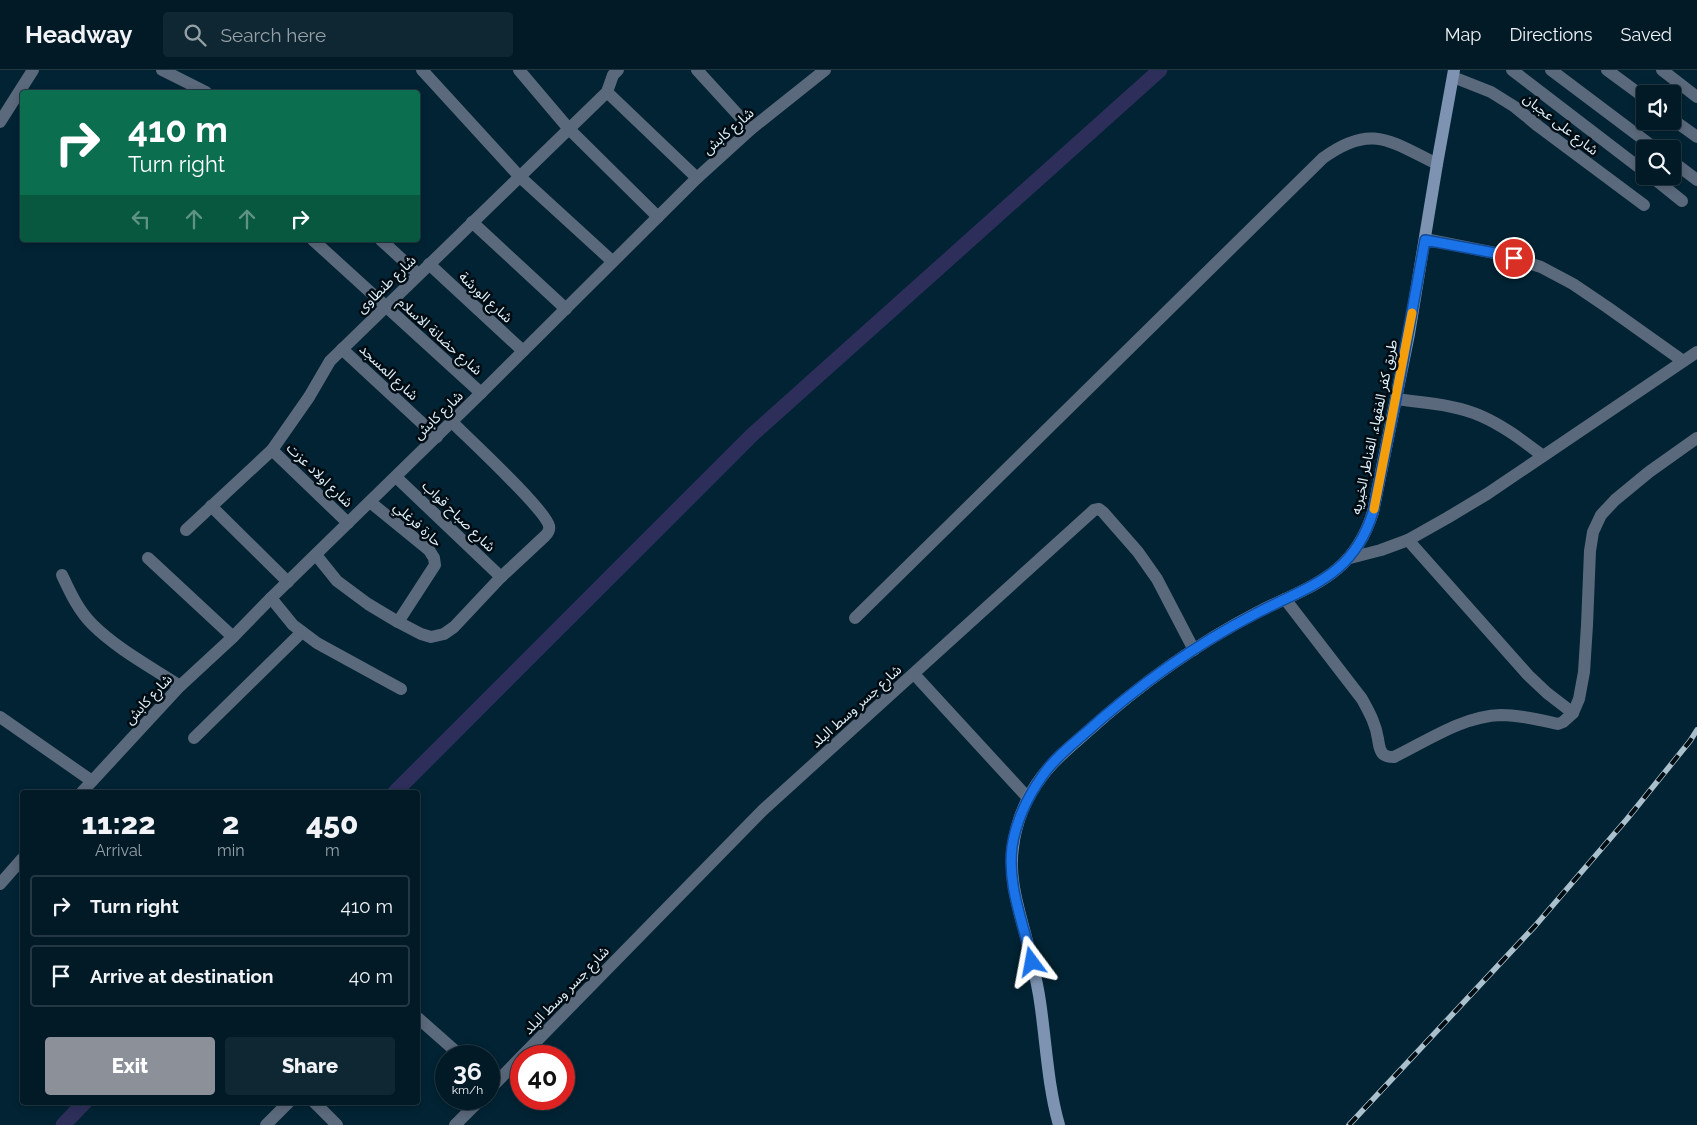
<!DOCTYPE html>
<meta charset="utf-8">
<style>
:root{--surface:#011a26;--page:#0f2732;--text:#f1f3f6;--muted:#96a1a7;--line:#233843;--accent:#8c9099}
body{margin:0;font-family:Raleway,"Noto Sans Arabic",sans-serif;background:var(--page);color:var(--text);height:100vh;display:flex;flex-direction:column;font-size:19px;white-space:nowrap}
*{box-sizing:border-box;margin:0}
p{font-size:16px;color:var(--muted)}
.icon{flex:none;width:28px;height:28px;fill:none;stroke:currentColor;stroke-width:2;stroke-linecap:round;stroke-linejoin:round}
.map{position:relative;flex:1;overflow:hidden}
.side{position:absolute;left:20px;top:720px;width:400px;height:315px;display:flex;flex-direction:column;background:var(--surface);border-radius:5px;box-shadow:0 2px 8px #0003,0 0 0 1px var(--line)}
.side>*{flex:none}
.guide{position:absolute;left:20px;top:20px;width:400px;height:152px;border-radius:5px;box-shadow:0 2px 8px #0003,0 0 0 1px var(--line);background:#0b6e4f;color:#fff;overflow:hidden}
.tools{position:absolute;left:1636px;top:15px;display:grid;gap:10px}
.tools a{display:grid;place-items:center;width:45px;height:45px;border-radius:5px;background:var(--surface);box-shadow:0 2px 8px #0003,0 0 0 1px var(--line);font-size:25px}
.speed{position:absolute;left:435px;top:975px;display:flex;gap:10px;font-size:25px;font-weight:700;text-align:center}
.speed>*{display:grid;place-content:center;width:65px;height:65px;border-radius:50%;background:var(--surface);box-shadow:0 2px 8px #0003,0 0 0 1px var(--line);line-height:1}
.speed small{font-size:12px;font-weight:400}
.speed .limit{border:8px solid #d22;background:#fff;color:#111}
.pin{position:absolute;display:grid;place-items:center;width:42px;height:42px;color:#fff;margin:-21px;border:2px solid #fff;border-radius:50%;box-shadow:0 1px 5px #0007}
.me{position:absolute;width:55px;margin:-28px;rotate:347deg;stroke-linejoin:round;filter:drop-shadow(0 0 4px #0008)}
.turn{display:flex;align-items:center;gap:18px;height:105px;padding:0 25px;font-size:22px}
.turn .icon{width:65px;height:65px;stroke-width:2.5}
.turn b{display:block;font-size:35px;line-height:42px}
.lanes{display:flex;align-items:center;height:48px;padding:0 25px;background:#0003;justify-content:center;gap:25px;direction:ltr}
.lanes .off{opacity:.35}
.eta{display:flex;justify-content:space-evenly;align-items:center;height:85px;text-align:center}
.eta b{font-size:30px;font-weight:800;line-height:35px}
.button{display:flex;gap:10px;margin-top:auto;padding:10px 25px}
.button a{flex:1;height:58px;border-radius:5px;background:var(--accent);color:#fff;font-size:20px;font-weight:800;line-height:58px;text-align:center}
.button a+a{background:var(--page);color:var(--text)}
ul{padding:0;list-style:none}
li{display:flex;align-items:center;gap:15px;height:62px;margin:0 10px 8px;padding:0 15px;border:2px solid var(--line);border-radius:5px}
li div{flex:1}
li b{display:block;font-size:19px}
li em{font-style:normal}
header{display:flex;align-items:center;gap:30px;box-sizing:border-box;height:70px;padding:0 25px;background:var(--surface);border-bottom:1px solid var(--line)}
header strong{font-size:24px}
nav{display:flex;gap:28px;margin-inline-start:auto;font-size:18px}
.search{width:350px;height:45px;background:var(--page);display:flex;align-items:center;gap:12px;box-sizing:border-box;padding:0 18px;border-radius:5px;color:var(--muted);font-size:19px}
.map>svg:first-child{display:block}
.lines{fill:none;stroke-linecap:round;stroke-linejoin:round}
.canal{stroke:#2d2f5a;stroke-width:15}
.street{stroke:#5b697c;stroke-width:12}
.secondary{stroke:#7d93b1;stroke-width:12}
.rail-casing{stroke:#aac0cc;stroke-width:5.5}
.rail{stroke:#010b12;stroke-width:4;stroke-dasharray:11;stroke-linecap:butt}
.route-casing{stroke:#114b97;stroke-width:12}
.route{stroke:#1a73e8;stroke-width:9}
.slow{stroke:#f59e0b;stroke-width:9}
.labels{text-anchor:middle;stroke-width:5;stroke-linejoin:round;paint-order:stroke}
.street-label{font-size:14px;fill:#def0fb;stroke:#010b12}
</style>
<header>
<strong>Headway</strong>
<div class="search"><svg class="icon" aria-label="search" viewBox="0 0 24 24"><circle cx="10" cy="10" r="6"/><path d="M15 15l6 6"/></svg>Search here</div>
<nav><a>Map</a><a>Directions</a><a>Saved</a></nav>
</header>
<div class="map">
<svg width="1697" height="1055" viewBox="0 0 1697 1055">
<rect width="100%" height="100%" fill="#012333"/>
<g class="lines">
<g class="canal">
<path d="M395 722 752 365 1160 0"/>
<path d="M63 1055 85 1032"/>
</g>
<g class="street">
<path d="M162 0 206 22"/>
<path d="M422 0 519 106 612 191"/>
<path d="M519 0 569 59 658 147"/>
<path d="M697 0 751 59"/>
<path d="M1512 0 1645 102"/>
<path d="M1551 0 1656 79"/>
<path d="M1607 0 1645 28"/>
<path d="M1662 0 1697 27"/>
<path d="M1453 7 1491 22 1515 37 1538 56 1644 135"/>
<path d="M607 22 697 108"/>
<path d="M1672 49 1697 67"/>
<path d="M0 52 33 0"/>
<path d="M1672 91 1697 110"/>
<path d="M1651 106 1682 131"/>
<path d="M472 152 566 239"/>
<path d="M1425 169 1500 184 1541 197 1573 214 1607 237 1683 291"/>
<path d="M313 170 481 323"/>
<path d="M381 170 418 204"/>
<path d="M429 194 523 281"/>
<path d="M342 279 437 367"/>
<path d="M1396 329C1423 333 1455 334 1481 346 1504 356 1523 371 1543 386"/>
<path d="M272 380 348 453"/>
<path d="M396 407 501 507"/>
<path d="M370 432 429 480 434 488 435 495 398 552"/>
<path d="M211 436 288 512"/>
<path d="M186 460 272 380 309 327 330 291 607 22 613 5 618 0"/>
<path d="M1408 470 1528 605 1547 623 1573 643"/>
<path d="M316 485 337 511 368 534 398 552 421 564 431 567 444 564 454 557 501 507 545 466C548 463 550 460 549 456 546 440 468 368 452 352"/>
<path d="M148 488 233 567"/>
<path d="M1350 488 1381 480 1408 470 1447 448 1487 424 1697 282"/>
<path d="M62 505C70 522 78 540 92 554 117 579 151 597 180 616"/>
<path d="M271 528 293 555 317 573 401 619"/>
<path d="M1285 529 1362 629C1369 642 1376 654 1378 669 1379 674 1379 680 1383 684 1386 687 1390 687 1394 687 1427 671 1463 646 1501 645 1521 645 1540 650 1558 654L1563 652 1573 643 1579 629 1584 602 1587 555 1590 481 1593 462 1601 445 1615 430 1649 402 1697 368"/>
<path d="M855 548 1323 88C1371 53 1390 71 1437 94"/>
<path d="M914 604 1028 728"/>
<path d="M0 647 92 711"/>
<path d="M194 668 302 562"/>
<path d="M82 722 180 616 233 567 271 528 481 323 697 108 751 59 825 0"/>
<path d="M0 814 22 789"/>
<path d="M418 948 461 986"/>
<path d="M522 986 763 740 1094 440 1099 439 1103 442 1138 482 1157 509 1194 580"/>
<path d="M489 1020 521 987"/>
<path d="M314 1032 337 1055"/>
<path d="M266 1055 289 1032"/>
<path d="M455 1055 481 1029"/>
</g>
<path class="secondary" d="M1059 1055C1047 1013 1046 968 1039 925 1036 908 1032 891 1028 875 1020 842 1008 811 1013 777 1016 751 1027 726 1043 705 1055 689 1071 676 1086 663 1138 616 1196 574 1258 542 1312 515 1353 506 1373 442L1409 264 1437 94 1454 0"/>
<g class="rail-casing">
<path id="rail" d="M1349 1055 1535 856 1627 749 1690 671 1697 660"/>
</g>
<use href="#rail" class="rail"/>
</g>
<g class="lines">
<g class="route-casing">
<path id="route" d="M1032 892C1024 854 1007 817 1012 777 1016 751 1028 726 1043 705 1053 690 1069 677 1083 665 1135 618 1193 576 1255 544 1310 515 1353 507 1373 442L1396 329 1425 170 1500 184 1514 188"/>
</g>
<use href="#route" class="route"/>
<path class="slow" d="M1374 439 1412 243"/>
</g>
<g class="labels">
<g class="street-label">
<text transform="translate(1561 54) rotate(38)" y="5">شارع على عجبان</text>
<text transform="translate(728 61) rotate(-41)" y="5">شارع كابش</text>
<text transform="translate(386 214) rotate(-44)" y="5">شارع طنطاوى</text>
<text transform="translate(486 227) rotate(43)" y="5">شارع الورشة</text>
<text transform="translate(440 266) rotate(42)" y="5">شارع حضانة الاسلام</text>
<text transform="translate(389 302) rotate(43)" y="5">شارع المسجد</text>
<text transform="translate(438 345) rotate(-44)" y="5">شارع كابش</text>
<text transform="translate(1374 357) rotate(-78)" y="5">طريق كفر الفقهاء, القناطر الخيريه</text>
<text transform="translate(320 405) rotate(44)" y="5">شارع اولاد عزت</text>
<text transform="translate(459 446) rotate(44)" y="5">شارع صباح قواب</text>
<text transform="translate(418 454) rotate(42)" y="5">حارة فرغلي</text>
<text transform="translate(148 629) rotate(-47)" y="5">شارع كابش</text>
<text transform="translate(856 636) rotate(-42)" y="5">شارع جسر وسط البلد</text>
<text transform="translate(566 920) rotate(-46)" y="5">شارع جسر وسط البلد</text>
</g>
</g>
</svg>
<div class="tools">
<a><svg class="icon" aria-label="sound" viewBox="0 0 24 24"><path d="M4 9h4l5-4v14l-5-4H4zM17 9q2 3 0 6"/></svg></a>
<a><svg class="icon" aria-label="search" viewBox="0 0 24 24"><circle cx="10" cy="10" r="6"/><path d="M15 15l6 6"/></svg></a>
</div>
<div class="speed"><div>36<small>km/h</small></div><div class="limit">40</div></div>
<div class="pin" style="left:1514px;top:188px;background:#d93025"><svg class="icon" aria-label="arrive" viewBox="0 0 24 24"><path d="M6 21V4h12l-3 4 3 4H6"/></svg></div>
<svg class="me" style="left:1032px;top:892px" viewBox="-20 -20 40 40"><path d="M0-17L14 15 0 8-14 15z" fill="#1a73e8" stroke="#fff" stroke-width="4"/></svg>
<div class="guide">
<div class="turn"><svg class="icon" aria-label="right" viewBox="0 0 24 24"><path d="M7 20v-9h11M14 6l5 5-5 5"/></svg><div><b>410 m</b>Turn right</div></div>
<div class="lanes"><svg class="icon off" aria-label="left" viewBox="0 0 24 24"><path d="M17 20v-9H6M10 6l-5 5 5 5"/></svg><svg class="icon off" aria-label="ahead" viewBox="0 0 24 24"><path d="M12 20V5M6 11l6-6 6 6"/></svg><svg class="icon off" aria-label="ahead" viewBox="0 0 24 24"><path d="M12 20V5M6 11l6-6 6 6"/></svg><svg class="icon" aria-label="right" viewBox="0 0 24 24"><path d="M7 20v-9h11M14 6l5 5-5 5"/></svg></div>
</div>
<section class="side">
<div class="eta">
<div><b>11:22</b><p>Arrival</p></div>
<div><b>2</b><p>min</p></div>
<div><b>450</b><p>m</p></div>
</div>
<ul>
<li><svg class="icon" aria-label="right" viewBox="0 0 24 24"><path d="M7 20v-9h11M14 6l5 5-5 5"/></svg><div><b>Turn right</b></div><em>410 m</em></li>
<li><svg class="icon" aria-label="arrive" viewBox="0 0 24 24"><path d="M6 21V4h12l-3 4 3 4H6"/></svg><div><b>Arrive at destination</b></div><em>40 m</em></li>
</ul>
<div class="button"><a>Exit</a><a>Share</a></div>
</section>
</div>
